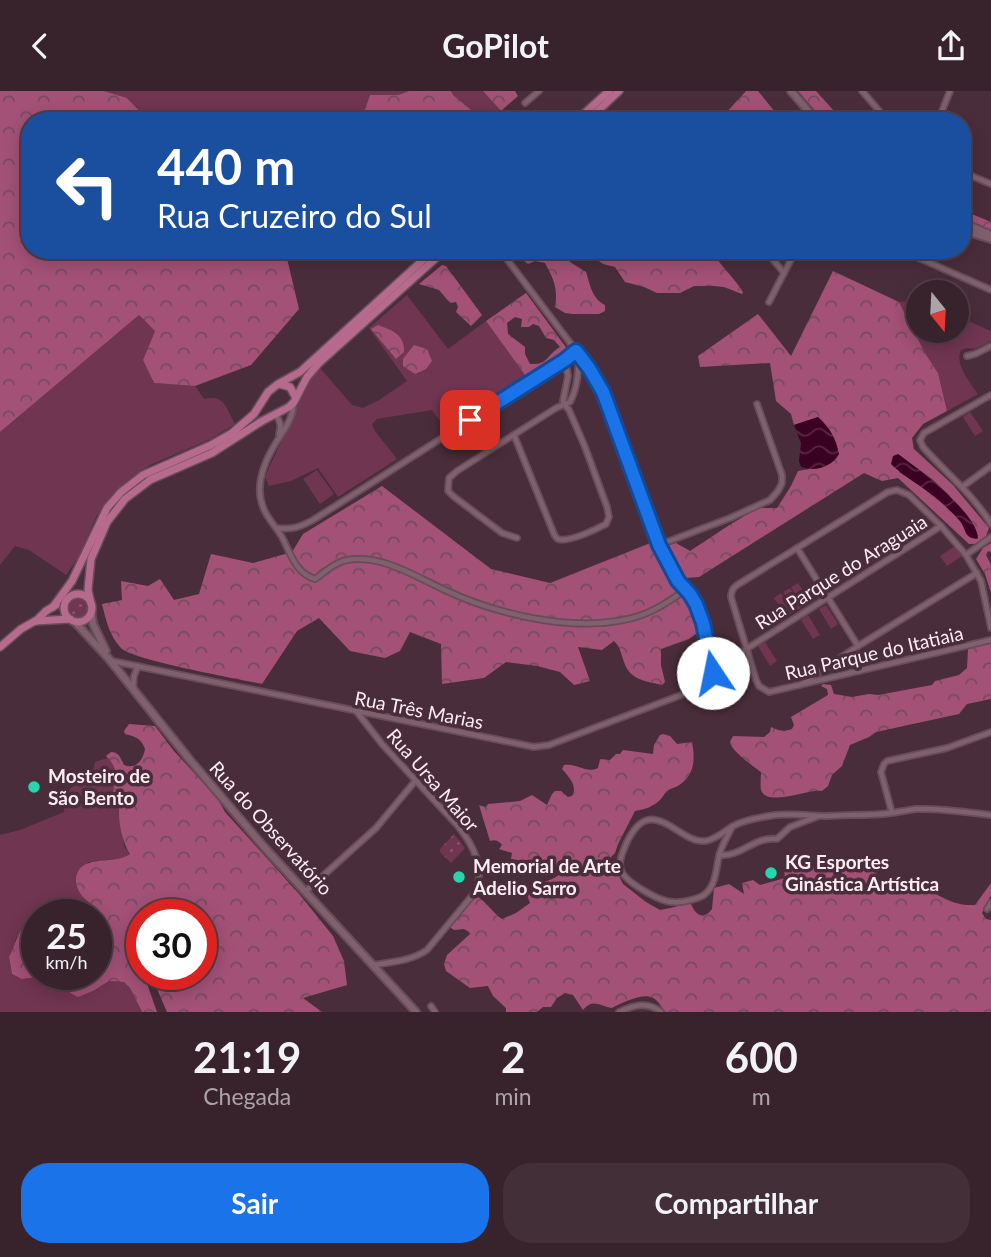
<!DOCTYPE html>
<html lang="pt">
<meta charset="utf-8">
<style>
:root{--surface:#38222c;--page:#432f38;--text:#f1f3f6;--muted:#aba4a9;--line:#523f48;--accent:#1a73e8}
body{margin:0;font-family:Lato,sans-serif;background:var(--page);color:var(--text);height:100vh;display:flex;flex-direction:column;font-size:26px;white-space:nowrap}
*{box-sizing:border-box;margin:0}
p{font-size:23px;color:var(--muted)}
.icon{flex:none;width:38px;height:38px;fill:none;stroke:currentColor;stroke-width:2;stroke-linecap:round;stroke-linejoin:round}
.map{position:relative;height:921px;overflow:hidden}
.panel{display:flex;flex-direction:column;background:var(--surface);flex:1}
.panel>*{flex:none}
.hud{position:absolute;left:21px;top:21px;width:950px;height:147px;border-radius:28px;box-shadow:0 4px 18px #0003,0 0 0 2px var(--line);background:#1a4fa0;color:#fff;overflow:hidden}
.needle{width:46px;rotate:162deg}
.tools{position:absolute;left:906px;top:189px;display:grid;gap:14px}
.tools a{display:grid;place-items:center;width:63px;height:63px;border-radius:50%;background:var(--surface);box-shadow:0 4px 18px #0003,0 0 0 2px var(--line);font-size:35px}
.speed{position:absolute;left:21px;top:808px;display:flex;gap:14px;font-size:35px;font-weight:700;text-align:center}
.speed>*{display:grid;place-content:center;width:91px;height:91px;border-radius:50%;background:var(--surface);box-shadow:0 4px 18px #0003,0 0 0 2px var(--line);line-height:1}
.speed small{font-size:18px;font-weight:400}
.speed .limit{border:10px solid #d22;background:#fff;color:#111}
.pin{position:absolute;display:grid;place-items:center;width:60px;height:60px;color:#fff;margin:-30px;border-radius:14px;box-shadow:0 4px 10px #0006}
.me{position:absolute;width:77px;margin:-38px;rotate:349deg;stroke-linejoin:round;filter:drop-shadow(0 0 5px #0008)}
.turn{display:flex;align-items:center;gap:24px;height:147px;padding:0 21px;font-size:32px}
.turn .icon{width:91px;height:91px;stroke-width:2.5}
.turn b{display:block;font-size:49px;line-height:60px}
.eta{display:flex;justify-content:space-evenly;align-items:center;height:119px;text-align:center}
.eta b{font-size:42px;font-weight:700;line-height:49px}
.primary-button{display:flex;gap:14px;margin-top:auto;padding:14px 21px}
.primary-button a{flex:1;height:80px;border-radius:28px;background:var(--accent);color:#fff;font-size:28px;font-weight:700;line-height:80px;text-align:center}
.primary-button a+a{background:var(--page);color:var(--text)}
header{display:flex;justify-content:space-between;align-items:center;height:91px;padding:0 21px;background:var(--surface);font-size:32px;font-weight:700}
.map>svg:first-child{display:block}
.grass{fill:#703551}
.forest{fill:url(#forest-crowns);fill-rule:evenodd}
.garden{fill:url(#garden-dots)}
.water{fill:url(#water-waves)}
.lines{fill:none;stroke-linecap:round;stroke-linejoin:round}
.street-casing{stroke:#664d58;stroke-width:8}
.secondary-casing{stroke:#664d58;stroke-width:10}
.primary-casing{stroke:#664d58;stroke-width:10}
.street{stroke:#81606e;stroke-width:4.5}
.secondary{stroke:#81606e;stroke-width:6}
.primary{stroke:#b66a8d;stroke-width:7}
.route-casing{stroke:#114b97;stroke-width:18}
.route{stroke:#1a73e8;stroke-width:12}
.poi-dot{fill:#26d5ae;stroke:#4a2d3a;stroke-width:2.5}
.labels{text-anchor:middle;stroke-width:7;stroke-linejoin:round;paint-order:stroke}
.street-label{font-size:19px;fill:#feeef4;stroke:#4a2d3a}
.poi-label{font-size:19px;font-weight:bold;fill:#feeef4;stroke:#4a2d3a;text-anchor:start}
</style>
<header><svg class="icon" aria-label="back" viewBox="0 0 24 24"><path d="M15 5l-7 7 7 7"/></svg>GoPilot<svg class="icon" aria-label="share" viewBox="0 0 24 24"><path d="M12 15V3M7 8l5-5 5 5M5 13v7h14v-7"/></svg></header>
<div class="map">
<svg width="991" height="921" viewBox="0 0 991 921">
<defs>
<pattern id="forest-crowns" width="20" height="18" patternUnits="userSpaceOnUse" patternTransform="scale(1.75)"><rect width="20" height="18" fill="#a35177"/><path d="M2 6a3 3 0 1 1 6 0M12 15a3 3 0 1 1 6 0" fill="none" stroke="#734c5e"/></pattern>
<pattern id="garden-dots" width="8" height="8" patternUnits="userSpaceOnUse" patternTransform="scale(1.75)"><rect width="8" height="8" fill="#703551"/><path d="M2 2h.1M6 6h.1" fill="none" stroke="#85536b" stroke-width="1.8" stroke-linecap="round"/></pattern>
<pattern id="water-waves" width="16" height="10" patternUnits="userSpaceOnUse" patternTransform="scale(1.75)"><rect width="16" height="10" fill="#3b0122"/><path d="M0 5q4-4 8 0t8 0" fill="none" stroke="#582643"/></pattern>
</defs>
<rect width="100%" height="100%" fill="#4a2d3a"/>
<g class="grass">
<path d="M104 0H409L398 4H370L361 30H149L127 7Z"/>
<path d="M451 0H483L510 30H478L470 18 453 4Z"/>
<path d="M407 204 448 258 486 230 527 287 447 340 432 319 377 328 372 333 375 340 397 368 338 406 318 377 291 390 269 395 265 386C273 367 282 349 292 330 300 313 304 289 321 278L352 314 363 317 379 309 407 290 369 237Z"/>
<path d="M919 209V240H957V225L991 240V250L975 258 967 257 961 259C954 273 970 291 978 303L947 320 938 282 925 262 899 211Z"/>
<path d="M139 224 155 240 143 269 154 292 195 295 204 308C225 303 226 317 235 333L211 348 150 374 129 388 109 408 97 424 80 464 66 484 29 459 15 455 0 474V341Z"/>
<path d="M970 321 983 340 975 345 963 326Z"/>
<path d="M317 379 334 403 320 413 303 388Z"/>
<path d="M955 455 962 465 947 475 940 465Z"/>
<path d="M798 492 810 511 803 516 791 496Z"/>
<path d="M790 497 802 516 795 521 783 501Z"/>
<path d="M781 502 793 521 786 526 774 507Z"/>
<path d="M826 514 838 533 831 538 819 518Z"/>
<path d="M808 524 820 544 813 548 801 529Z"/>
<path d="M765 551 777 570 770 575 758 555Z"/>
<path d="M107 667 113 671 116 685 119 728 122 736 124 755 130 763 124 767 88 771 77 797 90 812 86 820V824H37V834L27 833 16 847 14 857 9 866 12 883 22 888 52 884H68L67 892 86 901 96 899 109 890 124 891 130 897 142 921H0V744L20 739 64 721C65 698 72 693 92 684L95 671Z"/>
</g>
<g class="forest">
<path d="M0 0H104L127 7 149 30H30V159H285L299 218 251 274 195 295 154 292 143 269 155 240 139 224 0 341Z"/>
<path d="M409 0H451L453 4 470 18 478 30H439L431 28 430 30H361L370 4H398Z"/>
<path d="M483 0H515L518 5 501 20Z"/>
<path d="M746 0H758L776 22 777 30H721L724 24Z"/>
<path d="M798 0H816L843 30H824Z"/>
<path d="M962 119 991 131V141L963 128Z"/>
<path d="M532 159H710C716 165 719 172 725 178 731 185 737 192 743 201L742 203 724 196 714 195H694L680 202H657L644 196 625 191 615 176 603 173 592 165 577 163 573 160 571 162 570 171 586 181C590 193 592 208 605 214V220L599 223H573L565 222 555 216C558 197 554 189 545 172L535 170 528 173 523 169 526 162Z"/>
<path d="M442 174 446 175 482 224 471 235 456 221 458 216 456 211 450 212 439 199 419 193Z"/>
<path d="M833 180 899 211 925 262 938 282 947 320 923 333 912 347 914 358 953 394 989 437 986 445 975 453H969L898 387 882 390 864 382 699 486 686 487 674 473 666 455 676 452 690 460 731 433 758 417H777L791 395 798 380 826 375 818 326 794 334 791 323 776 310 770 272 700 276 698 265 758 223 791 265ZM898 363 932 388 949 404 972 447C965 442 965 437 960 430 943 410 921 395 899 381Z"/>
<path d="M526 202 568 259 565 266 527 287 486 230ZM515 226 522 228 521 236H529L533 233 539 235 546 247 554 249 560 256C546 264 549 274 530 273L525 263V256L508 243 507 232Z"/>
<path d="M378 234C392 239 405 244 404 261L396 268 371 238Z"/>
<path d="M414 254 427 258 432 270 426 278 415 283 403 275V268Z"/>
<path d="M382 395 491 478 550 492 653 451C658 461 663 472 669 481 683 502 693 514 701 539L689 548 661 558V574L665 591 662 594C645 590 630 589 624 571 621 563 621 557 614 550L602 559 578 556 590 590 574 594 560 581 537 575 506 571 484 587 442 593 441 553 410 541 400 560 385 567 350 560 319 527 297 540 262 593C239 588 132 569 121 557 109 544 106 529 102 513L122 509 121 490 148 495 160 488 174 509 199 503 211 463 253 472 292 461 303 443Z"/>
<path d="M991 452V461L988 460 986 464 991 474V502L985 483 976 468 983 457Z"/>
<path d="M991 552V608L967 613 959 623 876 641 869 646 850 654 842 675 832 684 828 695 822 700C809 697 768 717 761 699 760 694 761 686 761 681 754 676 730 659 730 651 731 649 732 647 733 645L764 646 770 641 771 636C779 640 784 641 792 638L794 634 791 626 828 604 827 598 821 595 823 593 831 594 834 603 852 606 869 603 878 604 932 594 935 590 959 584 967 577 968 558Z"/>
<path d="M129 633 155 635 174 660 218 708 225 721 300 804 333 845 344 870 347 894 303 907 322 921H167L151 884H201V824H188L185 809C173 813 153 824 142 824V833L137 843 142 861V884H144L157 921H142L130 897 124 891 109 890 95 899 78 906 70 902 67 892V884H96V824H86L90 812C83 807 76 799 76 790 77 761 114 775 130 763 123 753 118 731 119 718L111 710C114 691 122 681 106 665L111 661C119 661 121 668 124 674 136 679 143 669 145 658 141 647 136 646 125 643L124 640Z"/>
<path d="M663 643 670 645 677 653 692 651C695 666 695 682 682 692 678 696 671 697 667 700 664 703 663 706 660 709 652 716 646 718 635 720L618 753 615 762 610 767 623 793 646 811 660 819 675 816 690 810C692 816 697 827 705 824 708 823 710 820 712 818L714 797 729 793 744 803 742 792 753 789 760 794 785 787 783 767 802 765 811 775 815 776H846L856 773H862L876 782 884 796 907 797 916 803 923 797C942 805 952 815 975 814L991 792V804L982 822 986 828 991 829V921H665C662 917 658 909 653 907 644 901 621 912 612 917 599 915 593 907 583 919L573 904 565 902 557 907 551 916H543L537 921H506V917L493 905 488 895 470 897 446 880 444 873 447 864 470 843 469 841 464 838 454 839 451 837 450 834 475 804C486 810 492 821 502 828L516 822 530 812 527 804C534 790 548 793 560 783 549 768 528 771 511 768L512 762 499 758 502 754C499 750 495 748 490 750L479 714 486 716 488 713 520 710 532 704 547 714 552 703 555 700H561L568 706 572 705C578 695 569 686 562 678L564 674C577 672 587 683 598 677L600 668 610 669 616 663H620L623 659 653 663 654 654 660 644Z"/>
<path d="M27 833 37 834V884H52L22 888 12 883 9 866C16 854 16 842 27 833Z"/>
</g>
<g class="garden">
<circle cx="78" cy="516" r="11"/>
<path d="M454 743 465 757 451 772 440 761V758Z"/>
</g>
<g class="water">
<path d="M818 326C830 337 836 347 839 363 832 376 815 381 801 376L799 370 801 352 794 334Z"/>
<path d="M898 363C918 378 978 422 978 448 963 447 967 439 960 430 951 420 938 408 927 400 915 391 902 384 891 373L893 365Z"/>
</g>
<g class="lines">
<g class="street-casing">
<g id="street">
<path d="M862 0 888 30"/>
<path d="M525 12 539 0"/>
<path d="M938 30 950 0"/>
<path d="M962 81 991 93"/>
<path d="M765 159 784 182"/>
<path d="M901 159 991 199"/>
<path d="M769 211 796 159"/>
<path d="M967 265 975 263 991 255"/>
<path d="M991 304 924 342 920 349 923 356C946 382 972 402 991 433"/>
<path d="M294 311C293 328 285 337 277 350 265 369 254 393 263 416 267 428 277 436 283 448 291 464 296 482 315 488 325 481 335 471 347 469 382 463 416 486 447 500 497 523 568 540 623 529 647 525 666 513 685 499"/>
<path d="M275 323C280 330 282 335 279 343"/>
<path d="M514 344 554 443C555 445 556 447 558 448 568 452 597 438 606 433L609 426 607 416 585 356 569 319 565 314 563 310 568 285 565 269"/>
<path d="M962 396 991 375"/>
<path d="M277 437C292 439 300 436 313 429 377 389 440 348 504 307 528 291 554 278 576 260"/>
<path d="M517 447 502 442 453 405 448 400 449 387 457 380 556 317 570 311C578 296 578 281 579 264"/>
<path d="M659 454 730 427 770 409 778 400 782 392V384L757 313"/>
<path d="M797 457 858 555"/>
<path d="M966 464 991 446"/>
<path d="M991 537 981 490 966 464 941 435 909 404 897 399 888 401 742 491C735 495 731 498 731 506L756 589 759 595 769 601 991 549"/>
<path d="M850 562 859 580"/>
<path d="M112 570 534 656 549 654 705 595 712 587 713 577 703 532 696 513 690 503 678 490 659 454 603 301 589 277 500 159"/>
<path d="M721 574 941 435"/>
<path d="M803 592 858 555 977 482"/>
<path d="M133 598 134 585 138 575"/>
<path d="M357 621 382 653 458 735C473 754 485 776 476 800L427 859C411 870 392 871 373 874"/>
<path d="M892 722 881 681 884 673 887 670 947 657 991 641"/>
<path d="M732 736C728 745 721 755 719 765 716 778 716 795 704 804 697 808 682 812 673 811 660 811 625 791 621 779 618 770 623 761 626 753 651 698 678 753 705 750 715 749 725 740 733 735 744 729 756 727 769 725 787 722 804 724 822 725 832 725 843 724 853 724 866 724 878 724 891 722 899 721 908 719 917 718 941 717 967 721 991 724"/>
<path d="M719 764C742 766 754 745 777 748L790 736 819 725"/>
<path d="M305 801 376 737 416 689"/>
<path d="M987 818 991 812"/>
<path d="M431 915 435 921"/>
<path d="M619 921C634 914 648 910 661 921"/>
</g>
</g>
<g class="secondary-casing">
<g id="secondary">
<path d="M791 0 817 30"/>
<path d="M962 131 991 144"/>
<path d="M962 139 991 148"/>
<path d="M91 518 93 533 106 560"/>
<path d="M74 530 109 568 190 669 265 757 416 921"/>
</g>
</g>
<g class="primary-casing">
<g id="primary">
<path d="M576 30 609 0"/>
<path d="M587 30 619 0"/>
<path d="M279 293 290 296 296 307"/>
<circle cx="78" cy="517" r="14"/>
<path d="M91 513 88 499 91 468 107 431 125 408 150 389 212 362 262 330 289 316 294 311 307 286 319 272 445 159"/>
<path d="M53 516 72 490 107 417 121 401 143 384 211 354 232 342 254 323 268 301 278 293 300 281 434 159"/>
<path d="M36 530 46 520 56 514"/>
<path d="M0 556 21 538 35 530 70 528"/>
</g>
</g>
<use href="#street" class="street"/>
<use href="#secondary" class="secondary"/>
<use href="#primary" class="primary"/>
</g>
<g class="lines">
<g class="route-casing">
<path id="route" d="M470 329 565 269 576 260 589 277 603 301 659 454 678 490 690 503 696 513 703 532 713 582"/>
</g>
<use href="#route" class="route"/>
</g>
<g class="poi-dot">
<circle cx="34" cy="696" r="7"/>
<circle cx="771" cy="782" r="7"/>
<circle cx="459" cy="786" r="7"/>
</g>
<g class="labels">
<g class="street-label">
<text transform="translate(841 481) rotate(-32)" y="7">Rua Parque do Araguaia</text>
<text transform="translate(874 562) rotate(-13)" y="7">Rua Parque do Itatiaia</text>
<text transform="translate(419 619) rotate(11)" y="7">Rua Três Marias</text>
<text transform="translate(433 689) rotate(49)" y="7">Rua Ursa Maior</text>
<text transform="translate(271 737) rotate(48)" y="7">Rua do Observatório</text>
</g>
<g class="poi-label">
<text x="48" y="692">Mosteiro de<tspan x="48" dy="22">São Bento</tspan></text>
<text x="785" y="778">KG Esportes<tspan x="785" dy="22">Ginástica Artística</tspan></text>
<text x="473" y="782">Memorial de Arte<tspan x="473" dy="22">Adelio Sarro</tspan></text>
</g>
</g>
</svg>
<div class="tools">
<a><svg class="needle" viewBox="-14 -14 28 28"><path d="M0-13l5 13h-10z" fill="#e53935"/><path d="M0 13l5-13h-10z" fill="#aba4a9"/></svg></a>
</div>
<div class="speed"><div>25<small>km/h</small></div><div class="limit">30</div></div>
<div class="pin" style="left:470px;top:329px;background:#d93025"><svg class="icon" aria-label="arrive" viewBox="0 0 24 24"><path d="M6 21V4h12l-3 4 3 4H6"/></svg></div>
<svg class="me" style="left:713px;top:582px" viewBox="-20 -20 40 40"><circle r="19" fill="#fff"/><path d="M0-13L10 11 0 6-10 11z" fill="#1a73e8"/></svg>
<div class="hud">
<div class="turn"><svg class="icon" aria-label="left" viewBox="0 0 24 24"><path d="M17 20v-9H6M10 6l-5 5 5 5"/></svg><div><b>440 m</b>Rua Cruzeiro do Sul</div></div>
</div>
</div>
<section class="panel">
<div class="eta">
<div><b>21:19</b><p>Chegada</p></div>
<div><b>2</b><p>min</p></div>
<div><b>600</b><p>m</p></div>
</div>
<div class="primary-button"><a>Sair</a><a>Compartilhar</a></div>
</section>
